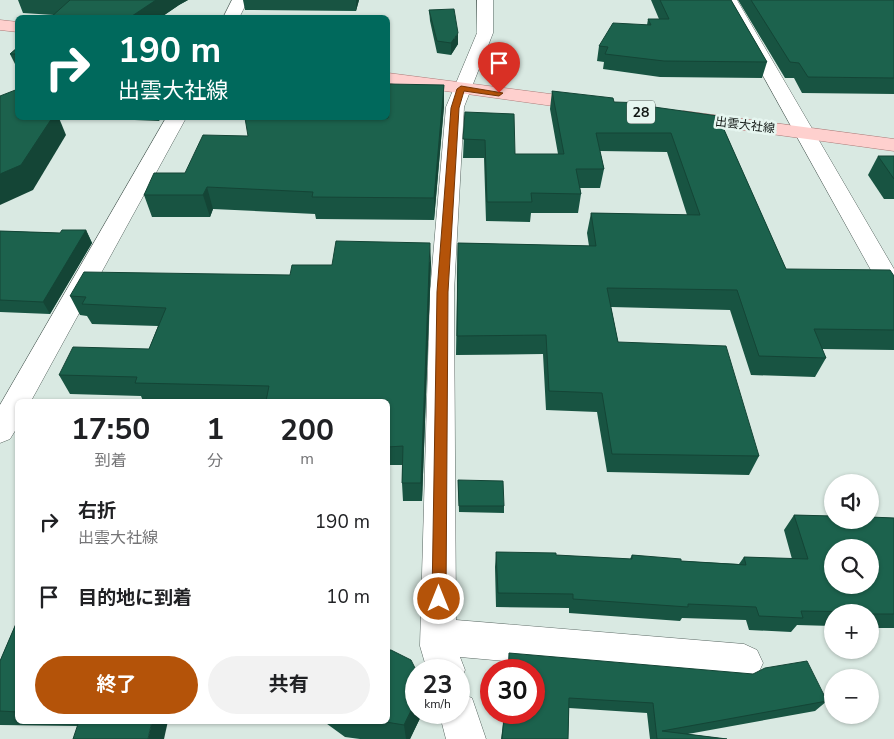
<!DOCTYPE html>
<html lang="ja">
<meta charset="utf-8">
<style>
:root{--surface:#fff;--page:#f2f2f2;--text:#202124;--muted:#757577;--accent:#b45309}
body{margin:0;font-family:"Nunito Sans","Noto Sans JP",sans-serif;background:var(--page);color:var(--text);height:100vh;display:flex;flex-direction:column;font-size:19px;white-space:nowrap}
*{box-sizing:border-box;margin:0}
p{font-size:16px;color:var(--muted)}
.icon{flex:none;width:28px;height:28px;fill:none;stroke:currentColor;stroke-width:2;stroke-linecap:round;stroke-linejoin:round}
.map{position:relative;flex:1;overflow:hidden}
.details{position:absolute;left:15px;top:399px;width:375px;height:325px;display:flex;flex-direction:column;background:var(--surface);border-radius:8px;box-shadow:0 1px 4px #0004}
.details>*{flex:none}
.hud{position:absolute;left:15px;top:15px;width:375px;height:105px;border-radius:8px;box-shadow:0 1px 4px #0004;background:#00695c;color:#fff;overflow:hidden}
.tools{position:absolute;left:824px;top:474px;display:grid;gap:10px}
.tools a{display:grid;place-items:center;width:55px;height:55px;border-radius:50%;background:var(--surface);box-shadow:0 1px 4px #0004;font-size:25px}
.speed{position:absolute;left:405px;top:659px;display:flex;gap:10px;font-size:25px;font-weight:700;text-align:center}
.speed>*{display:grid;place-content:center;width:65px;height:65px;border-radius:50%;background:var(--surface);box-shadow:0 1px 4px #0004;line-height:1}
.speed small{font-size:12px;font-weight:400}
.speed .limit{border:8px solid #d22;background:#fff;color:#111}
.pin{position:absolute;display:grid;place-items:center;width:42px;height:42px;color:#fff;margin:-51px -21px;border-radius:50% 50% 50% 0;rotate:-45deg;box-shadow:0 0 5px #0007}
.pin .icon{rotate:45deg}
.me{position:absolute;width:55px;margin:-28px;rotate:0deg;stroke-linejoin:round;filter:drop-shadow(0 0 4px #0008)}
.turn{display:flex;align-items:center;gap:18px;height:105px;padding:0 20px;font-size:22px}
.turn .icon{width:65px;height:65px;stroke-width:2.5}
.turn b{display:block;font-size:35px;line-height:42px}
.eta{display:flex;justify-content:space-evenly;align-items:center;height:85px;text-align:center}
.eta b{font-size:30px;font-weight:700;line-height:35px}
.primary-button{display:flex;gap:10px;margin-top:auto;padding:10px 20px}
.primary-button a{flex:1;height:58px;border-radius:30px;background:var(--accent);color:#fff;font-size:20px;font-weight:700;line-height:58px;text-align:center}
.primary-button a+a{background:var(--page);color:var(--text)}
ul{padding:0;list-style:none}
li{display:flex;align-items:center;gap:15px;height:75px;padding:0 20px}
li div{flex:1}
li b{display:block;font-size:19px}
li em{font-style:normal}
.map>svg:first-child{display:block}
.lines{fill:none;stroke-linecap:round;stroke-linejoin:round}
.minor-casing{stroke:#576560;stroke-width:1}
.major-casing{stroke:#ab7a78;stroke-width:1}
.minor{fill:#fff;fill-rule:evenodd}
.major{fill:#fed0ce;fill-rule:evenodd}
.wall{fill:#185442}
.shaded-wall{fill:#144536}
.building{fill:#1c624d;stroke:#144536;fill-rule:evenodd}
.route{fill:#b45309;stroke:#753606}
.labels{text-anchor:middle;stroke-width:5;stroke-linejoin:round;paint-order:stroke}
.far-street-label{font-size:12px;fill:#101613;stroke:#e6f6f0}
.shield{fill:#e6f6f0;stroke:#505955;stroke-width:1}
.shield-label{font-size:14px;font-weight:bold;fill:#101613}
</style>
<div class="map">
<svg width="894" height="739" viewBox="0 0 894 739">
<rect width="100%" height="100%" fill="#d9e9e2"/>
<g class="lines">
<g class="minor-casing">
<g id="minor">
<path d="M232 0H248L239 18H223Z"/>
<path d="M477 0H493V33L464 107 454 292 456 620 744 644 757 650 763 663 757 676 744 682 460 657 465 670 459 684V670H427L420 646 430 292 446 107 477 33Z"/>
<path d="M721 0H737L894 269V298L885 296 882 290Z"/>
<path d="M166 118H186L31 401H18V426L10 439 0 443V405Z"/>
<path d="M459 693 472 698 486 739H446L439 712H459Z"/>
</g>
</g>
<g class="major-casing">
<g id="major">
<path d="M0 20 18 22V32L0 30Z"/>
<path d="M388 73 589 99 596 101 598 105 596 109 589 111 388 83Z"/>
<path d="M684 111 894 139V151L677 121 674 117 677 113Z"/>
</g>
</g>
<use href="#minor" class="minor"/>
<use href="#major" class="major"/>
</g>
<g class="wall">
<path d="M18 0H188L179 5 160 18H50L54 15 23 13Z"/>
<path d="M243 0H359L356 11 245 10Z"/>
<path d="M651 0H731L767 62 762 78 660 77 603 69 604 62 597 61 599 46 647 25 648 19H659Z"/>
<path d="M738 0H894V94L802 93 794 78H785Z"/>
<path d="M429 10 458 44 451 55 437 53 430 21Z"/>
<path d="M18 47V70L10 54Z"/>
<path d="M444 85V106L434 220 316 219 315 214 213 209 210 217H152L144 195 185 173 248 136Z"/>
<path d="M552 91 614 102 718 116 786 269 894 276V350L822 349 826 358 815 377 751 375 730 310 611 307 618 342 759 456 749 475 607 472 597 412 546 410 543 354 456 355 458 243 589 246 587 233 591 213 687 215 667 152 600 151 604 169 600 188H580L581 194 578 213H531L530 222 486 221 484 158H463L465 112 515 154H558L550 109Z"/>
<path d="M86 118H161L159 121Z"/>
<path d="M878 156H894V199H884L868 175Z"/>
<path d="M86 230 92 243 50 314 0 312V231L60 233Z"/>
<path d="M431 262 422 501H403L402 483V465H388V401H143L141 396 70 394 59 375 149 349 158 326 92 324 87 316 80 315 70 296 290 275 332 265Z"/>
<path d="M458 480 504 506V513L459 512Z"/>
<path d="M794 515 894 518V628H870V612H832V626L797 625 791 632 749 630 746 620 682 618 680 621 569 613V608L496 607 495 567 496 552 630 559 632 555 681 561 739 564 744 557 792 559 784 530Z"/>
<path d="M18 619V721H168L78 726 0 725V661Z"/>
<path d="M509 653 827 701 815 711 688 734 727 739H650L647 713 569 708 568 739H501L504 717 507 718V712H534V670H507Z"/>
<path d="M416 712H423L410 739H360L345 737 323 721H388Z"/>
</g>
<g class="shaded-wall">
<path d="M156 0H188L179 5 160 18H129Z"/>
<path d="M356 0H359L356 11Z"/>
<path d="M458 33V44L451 55V43Z"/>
<path d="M444 85V106L434 220V198Z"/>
<path d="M52 118H59L66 135 33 190 0 205V174Z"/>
<path d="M207 187 213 209 210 217 203 195Z"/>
<path d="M86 230 92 243 50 314 43 302Z"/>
<path d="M430 243 431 262 422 501 421 483Z"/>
<path d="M416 700V712H423L410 739H406L404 725Z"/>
<path d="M152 721H168L164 739H148Z"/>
</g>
<g class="building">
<path d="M70 0H156L129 18H50Z"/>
<path d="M660 0H731L767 62 664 61 605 54 608 47 599 46 613 23 651 25 648 19H669Z"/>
<path d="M751 0H894V78L808 77 799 63 790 62Z"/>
<path d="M454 9 458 33 451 43 437 41 429 10Z"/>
<path d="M18 47V54H10Z"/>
<path d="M388 84 444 85 434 198 312 197 313 192 207 187 203 195H144L154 173H185L203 135 248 136 245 118H388Z"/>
<path d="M18 89V118H52L21 165 0 174V96Z"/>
<path d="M552 91 613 98 614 102 646 103 647 106 718 116 786 269 890 270 894 276V330L814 329 826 358 759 356 737 290 607 288 618 342 726 346 759 456 612 454 602 393 549 391 546 335 457 336 458 243 596 246 591 213 700 215 671 133H596L604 169H576L581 194 531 193 532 202H487L485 140 463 139 465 112 514 114 515 154H564Z"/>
<path d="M878 156H894V179Z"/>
<path d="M62 230H86L43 302 0 300V231L60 233Z"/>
<path d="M336 241 430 243 421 483H402L403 446 388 447V401H266L269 386 135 383 137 377 59 375 73 347 149 349 166 308 82 304 86 297 70 296 84 272 290 275 292 265H332Z"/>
<path d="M458 480 503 481 504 506H459Z"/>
<path d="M794 515 832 516V520H870V517L894 518V614H870V612L801 611 803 618 759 616 756 607 688 604V607L573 599V594L498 593 496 552 556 553V555L632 559V555L681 559V561L746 565 744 557 808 559ZM832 548H870V585H832Z"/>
<path d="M18 619V712L0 711V661Z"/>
<path d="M388 650H391L411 660 416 670V700L404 725 380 721H388Z"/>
<path d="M509 653 753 674 765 668 807 661 827 701 662 731 727 739H657L653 703 569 698 568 739H502L504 717 509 718V712H534V670H509Z"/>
<path d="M79 721H152L148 739H154H73Z"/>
</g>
<path class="route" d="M461 86 503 93 499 96 464 91 459 108 448 292 446 599 444 604 439 606 434 604 432 599 437 292 451 108 457 89Z"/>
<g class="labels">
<g class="far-street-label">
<text transform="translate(745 125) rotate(7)" y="4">出雲大社線</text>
</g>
<rect class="shield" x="627" y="100.5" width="28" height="23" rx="4"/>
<g class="shield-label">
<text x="641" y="117">28</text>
</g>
</g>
</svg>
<div class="tools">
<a><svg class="icon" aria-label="sound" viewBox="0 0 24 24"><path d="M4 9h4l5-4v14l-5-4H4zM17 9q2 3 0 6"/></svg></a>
<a><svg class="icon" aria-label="search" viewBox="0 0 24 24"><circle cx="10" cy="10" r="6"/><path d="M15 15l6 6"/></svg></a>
<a>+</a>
<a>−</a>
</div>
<div class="speed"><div>23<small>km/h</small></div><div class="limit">30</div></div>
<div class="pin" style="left:499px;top:93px;background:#d93025"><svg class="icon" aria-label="arrive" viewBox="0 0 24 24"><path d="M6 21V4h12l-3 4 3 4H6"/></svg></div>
<svg class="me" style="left:439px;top:599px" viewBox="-20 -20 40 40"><circle r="17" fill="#b45309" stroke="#fff" stroke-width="3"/><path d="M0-11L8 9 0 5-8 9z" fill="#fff"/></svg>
<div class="hud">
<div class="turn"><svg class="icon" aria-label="right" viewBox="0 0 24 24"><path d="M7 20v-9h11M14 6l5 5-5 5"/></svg><div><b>190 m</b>出雲大社線</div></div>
</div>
<section class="details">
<div class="eta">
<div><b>17:50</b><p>到着</p></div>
<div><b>1</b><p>分</p></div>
<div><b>200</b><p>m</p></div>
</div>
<ul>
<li><svg class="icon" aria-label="right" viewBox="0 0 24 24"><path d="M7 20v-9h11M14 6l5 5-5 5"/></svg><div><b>右折</b><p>出雲大社線</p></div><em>190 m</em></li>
<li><svg class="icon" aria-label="arrive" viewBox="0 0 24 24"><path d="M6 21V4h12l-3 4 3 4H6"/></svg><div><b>目的地に到着</b></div><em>10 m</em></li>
</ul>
<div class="primary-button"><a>終了</a><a>共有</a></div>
</section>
</div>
